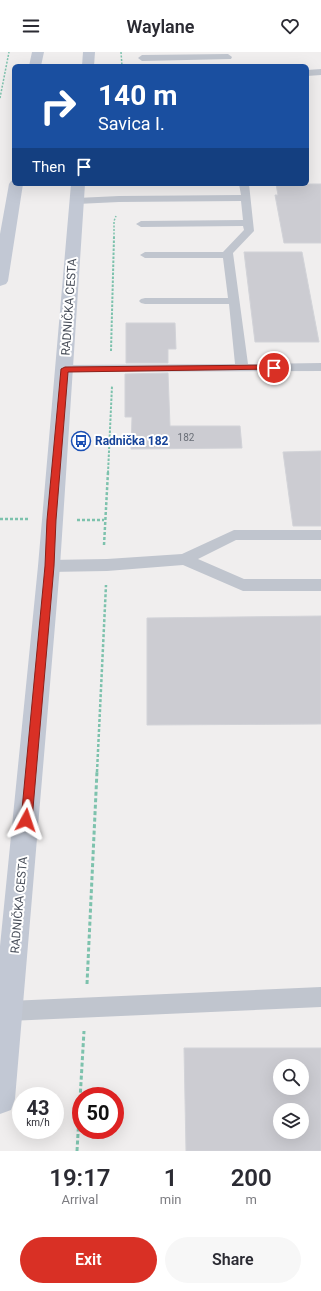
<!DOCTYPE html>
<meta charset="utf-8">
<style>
:root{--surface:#fff;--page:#f7f7f7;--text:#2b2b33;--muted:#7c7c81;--accent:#d93025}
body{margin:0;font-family:Roboto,sans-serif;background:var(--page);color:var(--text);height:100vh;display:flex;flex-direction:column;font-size:15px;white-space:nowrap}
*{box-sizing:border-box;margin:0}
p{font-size:13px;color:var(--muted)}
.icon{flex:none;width:22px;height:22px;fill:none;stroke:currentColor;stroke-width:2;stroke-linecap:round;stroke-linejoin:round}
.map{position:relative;height:1099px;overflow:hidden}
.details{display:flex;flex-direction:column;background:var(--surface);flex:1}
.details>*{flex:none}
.top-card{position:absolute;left:12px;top:12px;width:297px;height:122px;border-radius:6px;box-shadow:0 4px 16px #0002;background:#1a4fa0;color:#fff;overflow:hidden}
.tools{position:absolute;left:273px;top:1007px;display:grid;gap:8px}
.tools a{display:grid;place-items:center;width:36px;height:36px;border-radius:50%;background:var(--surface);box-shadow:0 4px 16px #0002;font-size:20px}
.speed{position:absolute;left:12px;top:1035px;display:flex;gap:8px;font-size:20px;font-weight:700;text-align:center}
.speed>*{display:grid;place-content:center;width:52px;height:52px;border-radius:50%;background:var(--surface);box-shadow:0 4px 16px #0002;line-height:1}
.speed small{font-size:10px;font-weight:400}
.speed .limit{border:6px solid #d22;background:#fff;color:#111}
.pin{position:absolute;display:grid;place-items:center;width:34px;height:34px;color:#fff;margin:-17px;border:2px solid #fff;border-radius:50%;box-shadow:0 1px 4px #0007}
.me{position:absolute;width:44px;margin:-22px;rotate:5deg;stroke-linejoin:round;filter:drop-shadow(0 0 3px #0008)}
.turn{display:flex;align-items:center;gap:14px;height:84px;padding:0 20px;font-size:18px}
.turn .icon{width:52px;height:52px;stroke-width:2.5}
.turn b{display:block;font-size:28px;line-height:34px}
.then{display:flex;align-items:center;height:38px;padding:0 20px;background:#0003;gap:8px;font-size:15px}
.eta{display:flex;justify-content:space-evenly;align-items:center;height:68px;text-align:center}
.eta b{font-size:24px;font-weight:600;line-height:28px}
.action{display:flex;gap:8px;margin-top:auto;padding:8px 20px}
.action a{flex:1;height:46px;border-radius:24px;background:var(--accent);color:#fff;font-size:16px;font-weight:600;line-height:46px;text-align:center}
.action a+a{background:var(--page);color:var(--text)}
header{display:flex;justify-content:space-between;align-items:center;height:52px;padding:0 20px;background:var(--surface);font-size:18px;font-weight:600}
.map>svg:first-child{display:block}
.building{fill:#ccccd2;stroke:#d2d3d8;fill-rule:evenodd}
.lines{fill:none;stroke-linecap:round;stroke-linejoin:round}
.path-far3{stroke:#7dc2ad;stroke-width:1.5;stroke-dasharray:2 1.5;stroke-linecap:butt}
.path-far2{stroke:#7dc2ad;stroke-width:2;stroke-dasharray:2.5 1.5;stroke-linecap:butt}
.path-far1{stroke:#7dc2ad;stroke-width:2.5;stroke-dasharray:3 2;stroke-linecap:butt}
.path{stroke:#7dc2ad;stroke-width:3;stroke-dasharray:4 2.5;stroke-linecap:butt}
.service{fill:#c0c5ce;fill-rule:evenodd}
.secondary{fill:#c2c8d4;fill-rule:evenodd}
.route{fill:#d93025;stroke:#8d1f18}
.labels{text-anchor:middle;stroke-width:4;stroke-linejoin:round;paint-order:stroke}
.number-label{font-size:10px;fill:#696e77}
.street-label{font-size:12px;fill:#484e59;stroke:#fff}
.transit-label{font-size:12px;font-weight:bold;fill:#164399;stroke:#fff;text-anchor:start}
</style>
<header><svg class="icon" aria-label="menu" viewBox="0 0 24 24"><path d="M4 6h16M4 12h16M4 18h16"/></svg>Waylane<svg class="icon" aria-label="heart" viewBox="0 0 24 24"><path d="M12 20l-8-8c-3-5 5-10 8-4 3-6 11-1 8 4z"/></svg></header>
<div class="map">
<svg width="321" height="1099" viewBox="0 0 321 1099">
<rect width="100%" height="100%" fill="#f0eeee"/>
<g class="building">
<path d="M276 132H321V191H284L275 143H278Z"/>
<path d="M244 200H302L319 290H255Z"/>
<path d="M126 271H175L176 297H168V311H126Z"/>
<path d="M168 321 170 374H240L242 396 131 397 132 365H125V322Z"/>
<path d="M321 399V474H293L283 400Z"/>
<path d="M321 564V672L147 673V566Z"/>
<path d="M184 996H321V1099H186ZM280 1014H302V1036H280ZM280 1058H302V1080H280Z"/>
</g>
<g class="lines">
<g class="path-far3">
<path d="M121 0 122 14"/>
<path d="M0 46 9 0"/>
<path d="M114 186V169L116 164"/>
</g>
<g class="path-far2">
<path d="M111 299 114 185"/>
<path d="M108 421 112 334"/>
</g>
<g class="path-far1">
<path d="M0 467H28"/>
<path d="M77 468H104"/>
<path d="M104 493 108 420"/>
<path d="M97 720 106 533"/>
</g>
<g class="path">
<path d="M87 932 97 719"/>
<path d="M77 1099 84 979"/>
</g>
<g class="service">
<path d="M228 2 232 5 231 7 142 9 138 6 142 3Z"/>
<path d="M321 17V23L307 24V18Z"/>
<path d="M239 132H249L254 179 233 201 248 312 321 311V319L61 320 59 317 61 314 65 313 235 312 229 252H145L141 251 139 249 141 247 145 246H228L223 206H145L140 203 145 200H223L244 178 243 174 141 175 136 172 141 169 243 168 241 149 119 150 77 152 72 149 77 146 119 144 241 143Z"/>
<path d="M234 478H321V488H236L198 507 244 527H321V539H243L183 513 107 519 49 520 44 518 42 514 44 510 49 508 107 507 182 502Z"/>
<path d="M321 935V955L9 969 2 966 0 957 2 952 9 949Z"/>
</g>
<g class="secondary">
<path d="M32 0H44L41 14H29Z"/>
<path d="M83 0H95L94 14H82Z"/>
<path d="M14 128V132H23L8 229 6 232 0 234V182L9 132 11 129Z"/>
<path d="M71 132H85L60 514 15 1047 11 1058 0 1062V894L38 514Z"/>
</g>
</g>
<path class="route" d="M274 313 276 314V317L68 320 56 468 54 514 32 768 30 772 26 773 23 772 21 768 45 514 47 468 61 317 65 315Z"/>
<defs>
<g id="bus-ring" transform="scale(1)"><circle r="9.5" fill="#fff" stroke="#1a4fb4" stroke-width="1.5"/><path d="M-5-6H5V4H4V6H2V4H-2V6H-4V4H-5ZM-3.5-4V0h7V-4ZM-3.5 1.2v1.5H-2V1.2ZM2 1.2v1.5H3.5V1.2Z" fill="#1a4fb4"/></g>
</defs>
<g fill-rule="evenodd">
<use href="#bus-ring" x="81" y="389"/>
</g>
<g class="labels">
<g class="number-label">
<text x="186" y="389">182</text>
</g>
<g class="street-label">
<text transform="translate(69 255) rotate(-86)" y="4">RADNIČKA CESTA</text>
<text transform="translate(19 853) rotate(-85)" y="4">RADNIČKA CESTA</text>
</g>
<g class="transit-label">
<text x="95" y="393">Radnička 182</text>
</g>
</g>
</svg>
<div class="tools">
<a><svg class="icon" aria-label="search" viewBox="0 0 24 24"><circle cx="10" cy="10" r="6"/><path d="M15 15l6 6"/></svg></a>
<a><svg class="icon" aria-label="layers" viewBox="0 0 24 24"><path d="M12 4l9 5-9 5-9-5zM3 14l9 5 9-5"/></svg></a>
</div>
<div class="speed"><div>43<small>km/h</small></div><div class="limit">50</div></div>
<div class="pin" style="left:274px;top:316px;background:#d93025"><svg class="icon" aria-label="arrive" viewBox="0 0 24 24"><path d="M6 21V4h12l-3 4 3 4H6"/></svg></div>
<svg class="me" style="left:26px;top:768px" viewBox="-20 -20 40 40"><path d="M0-17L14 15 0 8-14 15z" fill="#d93025" stroke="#fff" stroke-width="4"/></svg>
<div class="top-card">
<div class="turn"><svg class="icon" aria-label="right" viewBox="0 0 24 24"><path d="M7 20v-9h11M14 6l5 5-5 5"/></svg><div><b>140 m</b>Savica I.</div></div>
<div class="then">Then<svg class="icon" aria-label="arrive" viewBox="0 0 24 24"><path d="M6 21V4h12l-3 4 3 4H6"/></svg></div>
</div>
</div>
<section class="details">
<div class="eta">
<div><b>19:17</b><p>Arrival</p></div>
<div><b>1</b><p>min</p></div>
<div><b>200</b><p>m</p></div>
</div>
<div class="action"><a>Exit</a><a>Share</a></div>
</section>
